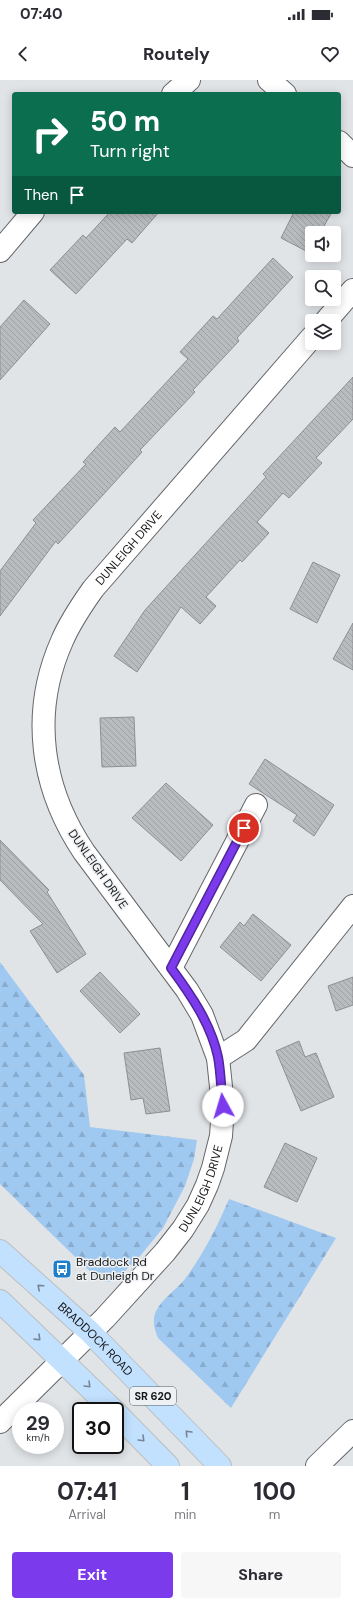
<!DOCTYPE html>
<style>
:root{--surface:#fff;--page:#f7f7f7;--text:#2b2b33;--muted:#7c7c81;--accent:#7c3aed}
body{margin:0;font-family:"DM Sans",sans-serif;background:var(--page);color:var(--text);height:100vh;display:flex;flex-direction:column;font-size:15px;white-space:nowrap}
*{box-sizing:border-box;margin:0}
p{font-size:13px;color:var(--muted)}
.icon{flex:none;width:22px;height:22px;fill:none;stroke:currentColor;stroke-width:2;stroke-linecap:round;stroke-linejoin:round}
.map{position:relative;height:1386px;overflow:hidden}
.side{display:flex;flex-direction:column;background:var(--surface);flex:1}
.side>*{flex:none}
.top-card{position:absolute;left:12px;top:12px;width:329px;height:122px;border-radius:4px;box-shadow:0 2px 10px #0003;background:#0b6e4f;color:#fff;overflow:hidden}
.fabs{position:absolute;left:305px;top:146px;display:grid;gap:8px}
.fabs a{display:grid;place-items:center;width:36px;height:36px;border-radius:4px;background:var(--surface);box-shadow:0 2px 10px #0003;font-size:20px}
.speed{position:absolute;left:12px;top:1322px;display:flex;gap:8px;font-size:20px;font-weight:700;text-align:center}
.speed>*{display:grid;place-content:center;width:52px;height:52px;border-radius:50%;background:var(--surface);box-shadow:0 2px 10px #0003;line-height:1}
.speed small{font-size:10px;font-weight:400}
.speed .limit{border:2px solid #111;border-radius:6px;background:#fff;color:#111}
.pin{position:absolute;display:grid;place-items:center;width:34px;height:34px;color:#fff;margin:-17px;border:2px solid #fff;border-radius:50%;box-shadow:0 1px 4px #0007}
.me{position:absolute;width:44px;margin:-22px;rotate:354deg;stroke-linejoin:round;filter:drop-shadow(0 0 3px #0008)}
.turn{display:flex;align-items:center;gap:14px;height:84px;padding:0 12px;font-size:18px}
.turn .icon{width:52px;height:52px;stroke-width:2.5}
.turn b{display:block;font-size:28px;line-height:34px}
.then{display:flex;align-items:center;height:38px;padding:0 12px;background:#0003;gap:8px;font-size:15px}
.eta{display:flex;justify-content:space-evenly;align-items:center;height:68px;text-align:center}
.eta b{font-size:24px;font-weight:700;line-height:28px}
.primary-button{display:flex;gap:8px;margin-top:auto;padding:8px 12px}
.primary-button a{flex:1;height:46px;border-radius:4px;background:var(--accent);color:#fff;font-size:16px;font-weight:700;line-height:46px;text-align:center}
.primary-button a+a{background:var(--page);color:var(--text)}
.status{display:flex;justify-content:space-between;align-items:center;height:28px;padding:0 20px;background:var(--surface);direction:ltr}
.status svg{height:11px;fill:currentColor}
header{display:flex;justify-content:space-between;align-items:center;height:52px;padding:0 12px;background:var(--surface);font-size:18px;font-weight:700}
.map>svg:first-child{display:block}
.forest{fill:url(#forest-firs)}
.building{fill:url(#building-back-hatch);stroke:#8d8f92}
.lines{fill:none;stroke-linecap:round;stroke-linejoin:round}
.minor-casing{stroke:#646669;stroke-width:24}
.major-casing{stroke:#bebebe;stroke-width:24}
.minor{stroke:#fff;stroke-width:22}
.major{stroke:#c2e1ff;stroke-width:22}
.oneway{stroke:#758697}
.route-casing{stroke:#51269a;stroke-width:10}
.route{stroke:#7c3aed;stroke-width:7}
.labels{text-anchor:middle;stroke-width:3;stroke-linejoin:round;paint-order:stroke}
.shield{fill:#eef1f4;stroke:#57585a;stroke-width:1}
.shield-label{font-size:11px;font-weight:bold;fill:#161718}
.street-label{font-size:12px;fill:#161718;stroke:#eef1f4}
.poi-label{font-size:12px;fill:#161718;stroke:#eef1f4;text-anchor:start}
</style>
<div class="status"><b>07:40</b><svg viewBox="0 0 49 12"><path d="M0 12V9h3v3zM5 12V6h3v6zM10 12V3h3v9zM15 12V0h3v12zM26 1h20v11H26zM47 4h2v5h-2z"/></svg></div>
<header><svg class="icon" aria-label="back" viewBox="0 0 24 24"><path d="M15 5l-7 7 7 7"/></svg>Routely<svg class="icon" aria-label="heart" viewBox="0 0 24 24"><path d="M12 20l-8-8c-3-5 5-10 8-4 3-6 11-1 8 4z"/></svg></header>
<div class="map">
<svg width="353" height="1386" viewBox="0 0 353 1386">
<defs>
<pattern id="forest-firs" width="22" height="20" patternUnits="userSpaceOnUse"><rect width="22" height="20" fill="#a0c9f1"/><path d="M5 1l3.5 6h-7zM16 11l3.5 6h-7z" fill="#89acce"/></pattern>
<pattern id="building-back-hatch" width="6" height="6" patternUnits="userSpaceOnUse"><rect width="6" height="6" fill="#b9bcbf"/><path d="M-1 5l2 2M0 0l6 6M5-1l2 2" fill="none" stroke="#9ea1a3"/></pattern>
</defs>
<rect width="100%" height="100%" fill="#e1e4e7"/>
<g class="forest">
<path d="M0 882 84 995 90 1047 197 1060 194 1079 185 1106 163 1148 141 1175 117 1199 109 1202 100 1201 0 1104Z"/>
<path d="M229 1119 336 1158 231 1328 158 1258C154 1249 152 1240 156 1231 162 1219 176 1210 185 1199 204 1173 216 1149 229 1119Z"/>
</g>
<g class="building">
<path d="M110 132H159L132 163 127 159 76 214 50 190 83 155 86 158Z"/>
<path d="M294 132H332L320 153H312V174L281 158Z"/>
<path d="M273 178 293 197 237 258 239 261 193 310 195 312 140 370 142 372 92 427 58 464 56 461 0 536V491L36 443 33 440 86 384 83 382 115 347 120 352 188 279 180 272 213 236 217 239Z"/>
<path d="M24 220 50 244 0 300V247Z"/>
<path d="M353 297V339L316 378 322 383 289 418 283 413 257 442 269 453 242 482 240 480 206 517 216 526 200 544 181 527 137 592 114 576 145 530 266 397 263 394Z"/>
<path d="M313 482 340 495 317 543 290 529Z"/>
<path d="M353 543V590L333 579Z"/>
<path d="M134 637 136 686 102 687 100 638Z"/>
<path d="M265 679 334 725 314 756 293 741 297 735 249 704Z"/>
<path d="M166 703 213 745 181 781 132 738Z"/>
<path d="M0 760 49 810 47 812 86 874 57 893 30 851 43 844 0 800Z"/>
<path d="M253 834 291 865 261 901 220 867 240 842 244 846Z"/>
<path d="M100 892 140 934 120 953 80 911Z"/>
<path d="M353 897V925L336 931 328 906Z"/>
<path d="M299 961 305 977 316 973 334 1017 301 1031 276 971Z"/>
<path d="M160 968 170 1031 146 1034 143 1018 131 1020 124 973Z"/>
<path d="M285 1063 317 1078 297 1122 264 1107Z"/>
</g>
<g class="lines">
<g class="minor-casing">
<g id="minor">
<path d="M269 0 285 14"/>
<path d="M173 14 189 0"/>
<path d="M339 62 353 76"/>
<path d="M0 171 33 132"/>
<path d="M326 241 353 210"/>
<path d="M171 888 256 725"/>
<path d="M218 978 246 960 353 826"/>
<path id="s1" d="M0 1342 105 1238 165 1172 183 1149 198 1125 207 1105 213 1088 221 1056 223 1026 218 978 202 935 187 910 84 772C41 708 30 633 62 561 70 542 81 526 93 509L312 257"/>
<path d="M317 1386 353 1351"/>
</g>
</g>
<g class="major-casing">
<g id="major">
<path id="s2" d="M0 1171 90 1252 220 1386"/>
<path d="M0 1221 114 1331"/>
<path d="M115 1332 168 1386"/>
</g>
</g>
<use href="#minor" class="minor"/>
<use href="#major" class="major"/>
</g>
<defs><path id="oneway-chevron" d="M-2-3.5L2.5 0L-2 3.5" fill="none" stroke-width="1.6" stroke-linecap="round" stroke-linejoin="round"/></defs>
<g class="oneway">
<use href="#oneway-chevron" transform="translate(40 1207) rotate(-138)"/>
<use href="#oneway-chevron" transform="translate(38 1258) rotate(44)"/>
<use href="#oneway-chevron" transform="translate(88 1305) rotate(45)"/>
<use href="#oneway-chevron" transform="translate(188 1353) rotate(-133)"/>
<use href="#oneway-chevron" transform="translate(142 1359) rotate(45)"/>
</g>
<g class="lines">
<g class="route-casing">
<path id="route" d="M223 1026C221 1010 221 993 218 977 211 944 191 915 171 888L244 748"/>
</g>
<use href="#route" class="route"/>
</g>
<defs>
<g id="bus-square" transform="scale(1)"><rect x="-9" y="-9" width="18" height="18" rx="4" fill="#1f7fcb" stroke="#eef1f4"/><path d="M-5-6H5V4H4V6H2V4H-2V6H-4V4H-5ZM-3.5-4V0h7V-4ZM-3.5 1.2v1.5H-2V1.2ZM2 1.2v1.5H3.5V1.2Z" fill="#fff"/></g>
</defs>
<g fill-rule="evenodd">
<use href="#bus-square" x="62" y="1189"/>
</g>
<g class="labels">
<rect class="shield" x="130" y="1307" width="46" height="18" rx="3"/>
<g class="shield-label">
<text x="153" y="1320">SR 620</text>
</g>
<g class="street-label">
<text dy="4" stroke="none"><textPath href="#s1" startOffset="1030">DUNLEIGH DRIVE</textPath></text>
<text transform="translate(98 789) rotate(55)" y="4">DUNLEIGH DRIVE</text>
<text dy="4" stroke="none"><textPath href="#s1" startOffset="311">DUNLEIGH DRIVE</textPath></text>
<text dy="4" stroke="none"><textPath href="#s2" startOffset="130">BRADDOCK ROAD</textPath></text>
</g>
<g class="poi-label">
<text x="76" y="1186">Braddock Rd<tspan x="76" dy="14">at Dunleigh Dr</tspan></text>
</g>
</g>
</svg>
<div class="fabs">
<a><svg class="icon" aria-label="sound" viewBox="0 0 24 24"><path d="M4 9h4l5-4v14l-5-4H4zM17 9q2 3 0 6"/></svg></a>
<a><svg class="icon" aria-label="search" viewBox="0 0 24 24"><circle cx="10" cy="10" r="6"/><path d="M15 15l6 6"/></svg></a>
<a><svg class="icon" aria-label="layers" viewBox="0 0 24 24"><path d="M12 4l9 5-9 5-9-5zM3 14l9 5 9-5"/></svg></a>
</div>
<div class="speed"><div>29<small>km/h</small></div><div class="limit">30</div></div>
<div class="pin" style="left:244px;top:748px;background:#d93025"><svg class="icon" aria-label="arrive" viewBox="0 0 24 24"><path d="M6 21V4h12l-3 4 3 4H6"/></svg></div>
<svg class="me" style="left:223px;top:1026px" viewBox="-20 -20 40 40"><circle r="19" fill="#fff"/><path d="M0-13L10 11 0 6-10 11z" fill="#7c3aed"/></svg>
<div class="top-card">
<div class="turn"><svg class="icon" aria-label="right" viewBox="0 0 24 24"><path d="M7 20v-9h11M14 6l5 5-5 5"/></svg><div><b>50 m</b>Turn right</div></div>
<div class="then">Then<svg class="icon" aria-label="arrive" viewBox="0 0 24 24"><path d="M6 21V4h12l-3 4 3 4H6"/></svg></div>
</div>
</div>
<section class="side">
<div class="eta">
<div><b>07:41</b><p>Arrival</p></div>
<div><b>1</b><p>min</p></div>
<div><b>100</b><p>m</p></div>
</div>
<div class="primary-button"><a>Exit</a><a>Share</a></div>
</section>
